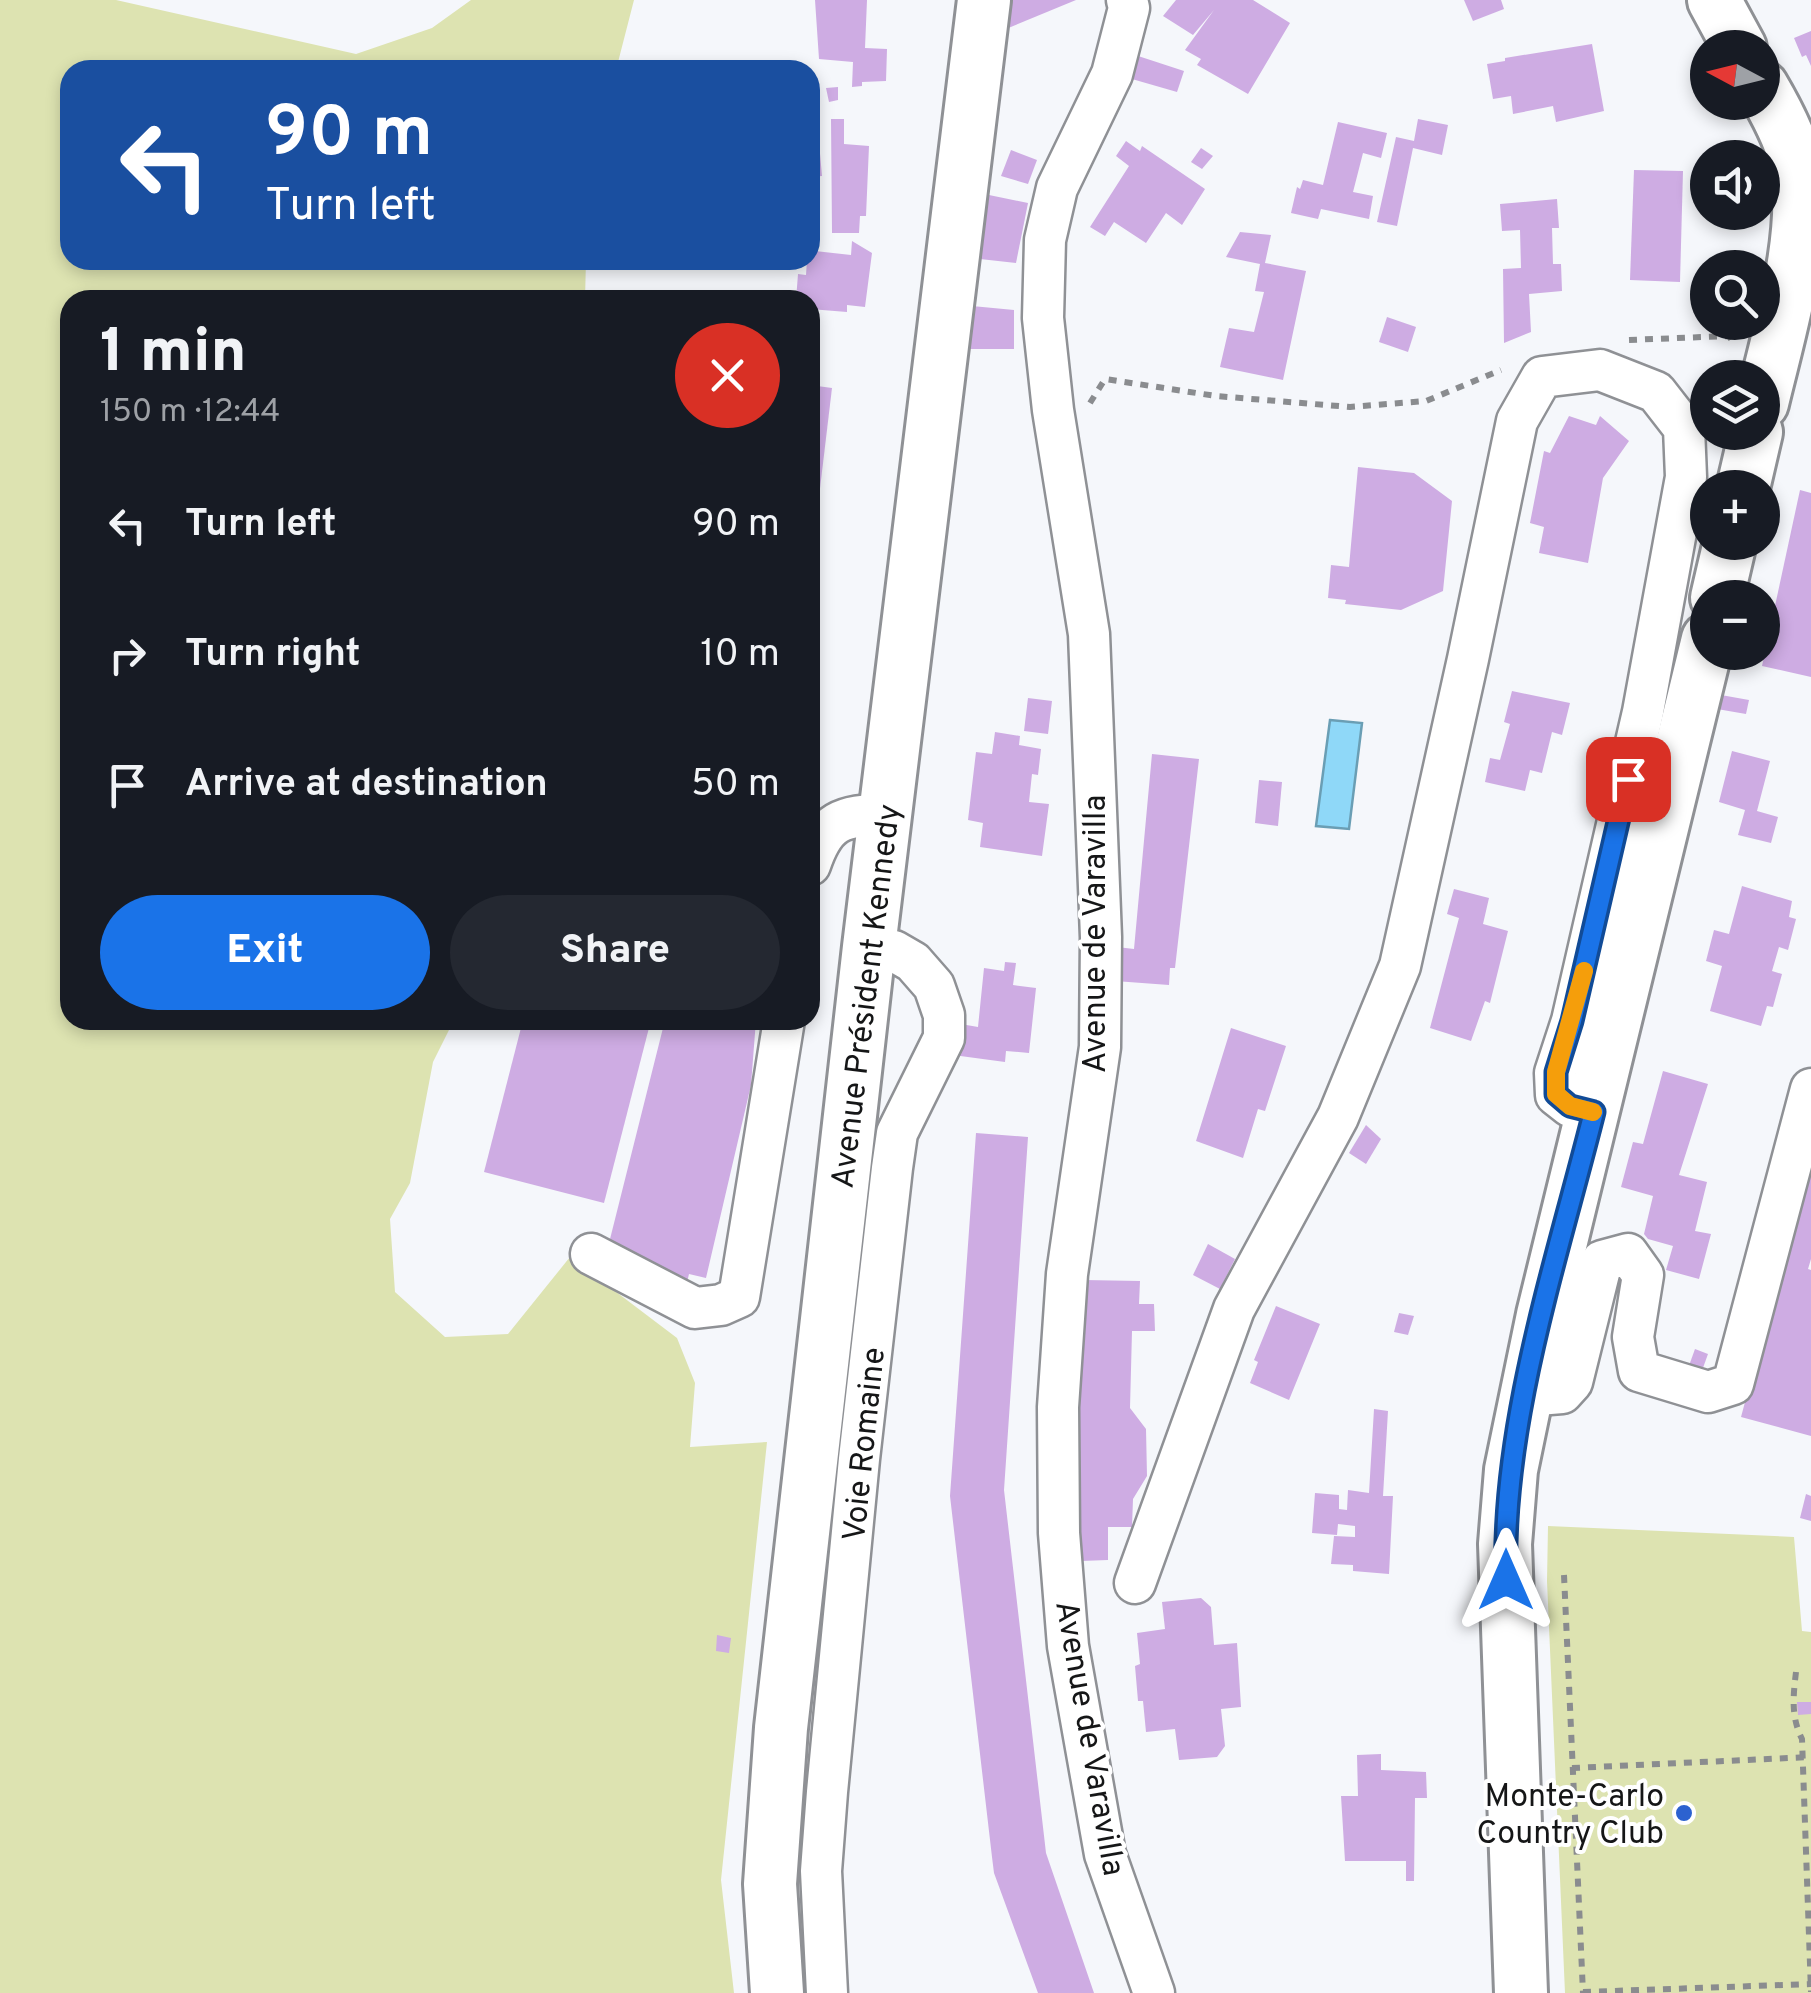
<!DOCTYPE html>
<meta charset="utf-8">
<style>
:root{--surface:#171b24;--page:#242831;--text:#f1f3f6;--muted:#9ea1a6;--accent:#1a73e8}
body{margin:0;font-family:Overpass,sans-serif;background:var(--page);color:var(--text);height:100vh;display:flex;flex-direction:column;font-size:38px;white-space:nowrap}
*{box-sizing:border-box;margin:0}
p{font-size:32px;color:var(--muted)}
.icon{flex:none;width:55px;height:55px;fill:none;stroke:currentColor;stroke-width:2;stroke-linecap:round;stroke-linejoin:round}
.map{position:relative;flex:1;overflow:hidden}
.side{position:absolute;left:60px;top:290px;width:760px;height:740px;display:flex;flex-direction:column;background:var(--surface);border-radius:30px;box-shadow:0 5px 15px #0003}
.side>*{flex:none}
.banner{position:absolute;left:60px;top:60px;width:760px;height:210px;border-radius:30px;box-shadow:0 5px 15px #0003;background:#1a4fa0;color:#fff;overflow:hidden}
.needle{width:65px;rotate:277deg}
.fabs{position:absolute;left:1690px;top:30px;display:grid;gap:20px}
.fabs a{display:grid;place-items:center;width:90px;height:90px;border-radius:50%;background:var(--surface);box-shadow:0 5px 15px #0003;font-size:50px}
.pin{position:absolute;display:grid;place-items:center;width:85px;height:85px;color:#fff;margin:-42px;border-radius:20px;box-shadow:0 5px 15px #0006}
.me{position:absolute;width:110px;margin:-55px;rotate:0deg;stroke-linejoin:round;filter:drop-shadow(0 0 8px #0008)}
.turn{display:flex;align-items:center;gap:35px;height:210px;padding:0 40px;font-size:45px}
.turn .icon{width:130px;height:130px;stroke-width:2.5}
.turn b{display:block;font-size:70px;line-height:85px}
.round{display:grid;place-items:center;flex:none;width:105px;height:105px;border-radius:52px;background:var(--page)}
.overview{display:flex;align-items:center;justify-content:space-between;height:170px;padding:0 40px}
h1{font-size:60px;font-weight:800;line-height:75px}
.primary-button{display:flex;gap:20px;margin-top:auto;padding:20px 40px}
.primary-button a{flex:1;height:115px;border-radius:60px;background:var(--accent);color:#fff;font-size:40px;font-weight:800;line-height:115px;text-align:center}
.primary-button a+a{background:var(--page);color:var(--text)}
ul{padding:0;list-style:none}
li{display:flex;align-items:center;gap:30px;height:130px;padding:0 40px}
li div{flex:1}
li b{display:block;font-size:38px}
li em{font-style:normal}
.map>svg:first-child{display:block}
.green{fill:#dde3b1}
.water{fill:#8fd8f8;stroke:#6a9eb4;stroke-width:2.5}
.building{fill:#ceace3}
.lines{fill:none;stroke-linecap:round;stroke-linejoin:round}
.minor-casing{stroke:#8f9195;stroke-width:45}
.major-casing{stroke:#8f9195;stroke-width:58}
.path{stroke:#8a8c8f;stroke-width:6;stroke-dasharray:8 8;stroke-linecap:butt}
.minor{stroke:#fff;stroke-width:40}
.major{stroke:#fff;stroke-width:52}
.route-casing{stroke:#114b97;stroke-width:25}
.route{stroke:#1a73e8;stroke-width:18}
.slow{stroke:#f59e0b;stroke-width:18}
.poi-dot{fill:#2c62d0;stroke:#fff;stroke-width:4}
.labels{text-anchor:middle;stroke-width:8;stroke-linejoin:round;paint-order:stroke}
.street-label{font-size:32px;fill:#151617;stroke:#fff}
.poi-label{font-size:32px;fill:#151617;stroke:#fff;text-anchor:end}
</style>
<div class="map">
<svg width="1811" height="1993" viewBox="0 0 1811 1993">
<rect width="100%" height="100%" fill="#f5f7fb"/>
<g class="green">
<path d="M0 0H116L356 54 432 28 471 0H634L616 70H70V260H586L585 300H70V1020H454L433 1062 410 1183 390 1219 395 1292 445 1337 508 1334 570 1257 677 1338 695 1383 690 1447 767 1442 721 1880 734 1993H0Z"/>
<path d="M1548 1526 1794 1537 1802 1631 1811 1632V1993H1565L1547 1581Z"/>
</g>
<path class="water" d="M1330 720 1362 723 1349 829 1316 826Z"/>
<g class="building">
<path d="M815 0H867L865 48 887 49 886 81 862 82V86L852 87 853 62 819 59Z"/>
<path d="M1009 0H1076L1006 29Z"/>
<path d="M1176 0H1253L1290 23 1248 94 1197 65 1201 59 1185 50 1214 10 1193 35 1163 16Z"/>
<path d="M1464 0H1501L1504 9 1473 21Z"/>
<path d="M1811 31V66L1806 55 1802 57 1794 38Z"/>
<path d="M1592 44 1604 111 1556 122 1553 106 1513 114 1511 96 1493 99 1487 64 1505 61V58Z"/>
<path d="M1132 54 1184 71 1177 92 1125 77Z"/>
<path d="M838 87V100L829 102 826 88Z"/>
<path d="M831 119H844V144L869 146 866 216H860L859 233H832Z"/>
<path d="M1418 119 1448 125 1442 155 1413 148 1397 226 1377 222 1396 137 1414 141Z"/>
<path d="M1338 122 1387 133 1381 158 1363 153 1353 192 1373 196 1369 219 1321 209 1318 219 1291 213 1297 187 1300 189 1303 180 1323 185Z"/>
<path d="M1126 141 1140 151 1142 146 1205 189 1182 225 1166 213 1146 243 1114 222 1105 236 1090 227 1129 166 1116 156Z"/>
<path d="M819 142 822 176 810 177V143Z"/>
<path d="M1201 148 1213 156 1202 169 1191 162Z"/>
<path d="M1011 150 1037 160 1028 184 1001 176Z"/>
<path d="M1634 170 1683 171 1680 282 1630 280Z"/>
<path d="M989 195 1028 203 1016 263 980 259Z"/>
<path d="M1557 199 1559 228H1552L1553 264H1561L1562 291 1529 294 1531 332 1504 343 1503 269 1521 268 1520 230 1502 231 1500 204Z"/>
<path d="M1240 232 1271 235 1265 263 1306 271 1283 380 1220 367 1229 328 1254 332 1264 292 1255 291 1260 264 1226 257Z"/>
<path d="M852 241 872 253 865 307 847 305V312L810 309V300H796L798 274 806 275 807 260 815 251 851 255Z"/>
<path d="M972 306 1014 310V349H967Z"/>
<path d="M1387 317 1416 327 1408 352 1379 342Z"/>
<path d="M810 385 832 388 816 522 810 521Z"/>
<path d="M1569 416 1596 425 1600 416 1629 441 1603 478 1588 563 1539 553 1544 527 1530 523 1544 451 1550 453Z"/>
<path d="M1358 467 1414 473 1452 501 1443 591 1401 610 1345 604 1346 600 1328 598 1331 565 1349 567Z"/>
<path d="M1800 490 1811 493V677L1762 666Z"/>
<path d="M810 608 818 609 812 649H810Z"/>
<path d="M1512 691 1570 703 1562 735 1552 732 1542 773 1530 770 1525 791 1485 782 1490 758 1500 760 1510 724 1504 722Z"/>
<path d="M1721 695 1749 700 1746 714 1717 709Z"/>
<path d="M1028 698 1052 701 1048 734 1024 731Z"/>
<path d="M995 732 1020 736 1019 745 1041 749 1038 775 1032 774 1029 802 1049 804 1042 856 980 847 983 823 968 820 976 752 992 754Z"/>
<path d="M1732 751 1770 761 1757 811 1778 817 1771 843 1738 835 1745 810 1719 802Z"/>
<path d="M1152 754 1199 759 1175 968H1170L1169 985 1115 981 1117 947 1134 949Z"/>
<path d="M1259 780 1282 782 1278 826 1255 823Z"/>
<path d="M1742 886 1792 901 1789 917 1796 919 1788 950 1779 947 1772 971 1782 974 1773 1007 1767 1006 1761 1026 1710 1011 1722 966 1706 961 1714 930 1729 934Z"/>
<path d="M1454 889 1489 898 1483 924 1508 931 1490 1003 1485 1001 1471 1041 1430 1028 1459 918 1447 914Z"/>
<path d="M1005 962 1016 963 1013 985 1036 988 1029 1053 1006 1051 1005 1062 953 1055 955 1023 978 1027 984 968 1004 971Z"/>
<path d="M523 1020H651L604 1203 484 1172Z"/>
<path d="M665 1020H756L751 1085 706 1278 689 1274 686 1287 663 1283 667 1269 606 1255Z"/>
<path d="M1231 1028 1286 1046 1265 1111 1258 1109 1243 1158 1196 1141Z"/>
<path d="M1663 1071 1708 1084 1679 1175 1707 1182 1695 1231 1711 1234 1699 1279 1666 1270 1673 1246 1648 1239 1644 1234 1653 1196 1621 1187 1633 1142 1643 1144Z"/>
<path d="M1366 1125 1381 1139 1366 1164 1349 1153Z"/>
<path d="M976 1133 1028 1137 1004 1490 1046 1853 1094 1993H1038L994 1873 992 1857 950 1496Z"/>
<path d="M1811 1158V1259L1808 1269 1811 1270V1436L1741 1417Z"/>
<path d="M1208 1244 1235 1259 1220 1289 1193 1275Z"/>
<path d="M1084 1280 1140 1281 1139 1304H1154L1155 1331H1132L1130 1408 1146 1429 1147 1476 1133 1499 1132 1527H1108V1560L1081 1561 1077 1371Z"/>
<path d="M1276 1306 1320 1324 1289 1400 1250 1383 1258 1362 1254 1360Z"/>
<path d="M1399 1313 1414 1316 1408 1335 1394 1332Z"/>
<path d="M1695 1349 1708 1354 1699 1379 1686 1374Z"/>
<path d="M1374 1409 1388 1411 1383 1496H1393L1389 1574 1353 1571V1565L1331 1564 1334 1536 1355 1537V1526L1338 1524 1337 1535 1312 1533 1315 1493 1339 1495V1509L1347 1510 1348 1490 1369 1493Z"/>
<path d="M1806 1494 1811 1496V1521L1800 1518Z"/>
<path d="M1201 1598 1211 1607 1214 1645 1237 1643 1241 1707 1221 1709 1225 1746 1217 1757 1179 1760 1175 1729 1146 1732 1143 1701H1138L1135 1666 1140 1664 1137 1633 1165 1629 1162 1602Z"/>
<path d="M717 1635 731 1638 729 1653 716 1651Z"/>
<path d="M1797 1702H1811V1714L1798 1715Z"/>
<path d="M1381 1754V1770L1426 1772 1427 1798H1415L1414 1881H1406V1861H1345L1341 1796H1358L1357 1755Z"/>
</g>
<g class="lines">
<g class="minor-casing">
<g id="minor">
<path d="M1127 0 1129 8 1112 74 1057 188 1045 240 1043 318 1053 410 1089 634 1101 937 1100 1047 1067 1274 1058 1407 1059 1533 1068 1646 1105 1854 1154 1993"/>
<path d="M810 865C825 820 841 816 886 814"/>
<path d="M591 1254 695 1308 721 1305 739 1297 784 1020"/>
<path d="M1525 1396 1562 1393 1572 1382 1602 1261 1628 1254 1643 1275 1633 1337 1639 1371 1708 1392 1733 1384 1811 1089"/>
<path d="M1135 1583 1234 1309 1338 1117 1400 966 1468 659 1517 421 1542 377 1600 370 1656 392 1684 428 1686 477 1643 712 1572 1021 1555 1073 1556 1095 1570 1106 1594 1113"/>
<path d="M827 1993 821 1871 827 1792 859 1459 892 1168 897 1133 944 1038V1015L934 986 913 962 894 951 869 947"/>
</g>
</g>
<g class="major-casing">
<g id="major">
<path d="M1714 0 1740 48"/>
<path d="M1762 87C1775 109 1788 133 1795 158 1811 230 1779 331 1762 403"/>
<path d="M1743 488 1756 432"/>
<path d="M1717 598 1730 542"/>
<path d="M777 1993 770 1884 781 1728 869 947 984 0"/>
<path d="M1521 1993 1505 1544 1511 1470 1543 1315 1708 639"/>
</g>
</g>
<g class="path">
<path d="M1629 340 1729 336 1733 342"/>
<path d="M1090 403 1105 379 1216 396 1350 407 1426 401 1501 370"/>
<path d="M1564 1575 1583 1993"/>
<path d="M1796 1672C1793 1697 1791 1717 1802 1739L1811 1992"/>
<path d="M1572 1768 1811 1757"/>
<path d="M1583 1992 1811 1984"/>
</g>
<use href="#minor" class="minor"/>
<use href="#major" class="major"/>
</g>
<g class="lines">
<g class="route-casing">
<path id="route" d="M1506 1580C1501 1425 1556 1263 1594 1112L1570 1106 1556 1094V1072L1572 1021 1628 779"/>
</g>
<use href="#route" class="route"/>
<path class="slow" d="M1584 971 1556 1072V1094L1570 1106 1593 1112"/>
</g>
<circle class="poi-dot" cx="1684" cy="1813" r="10"/>
<g class="labels">
<g class="street-label">
<text transform="translate(1094 934) rotate(-90)" y="11">Avenue de Varavilla</text>
<text transform="translate(865 996) rotate(-83)" y="11">Avenue Président Kennedy</text>
<text transform="translate(863 1444) rotate(-84)" y="11">Voie Romaine</text>
<text transform="translate(1091 1738) rotate(80)" y="11">Avenue de Varavilla</text>
</g>
<g class="poi-label">
<text x="1664" y="1806">Monte-Carlo<tspan x="1664" dy="37">Country Club</tspan></text>
</g>
</g>
</svg>
<div class="fabs">
<a><svg class="needle" viewBox="-14 -14 28 28"><path d="M0-13l5 13h-10z" fill="#e53935"/><path d="M0 13l5-13h-10z" fill="#9ea1a6"/></svg></a>
<a><svg class="icon" aria-label="sound" viewBox="0 0 24 24"><path d="M4 9h4l5-4v14l-5-4H4zM17 9q2 3 0 6"/></svg></a>
<a><svg class="icon" aria-label="search" viewBox="0 0 24 24"><circle cx="10" cy="10" r="6"/><path d="M15 15l6 6"/></svg></a>
<a><svg class="icon" aria-label="layers" viewBox="0 0 24 24"><path d="M12 4l9 5-9 5-9-5zM3 14l9 5 9-5"/></svg></a>
<a>+</a>
<a>−</a>
</div>
<div class="pin" style="left:1628px;top:779px;background:#d93025"><svg class="icon" aria-label="arrive" viewBox="0 0 24 24"><path d="M6 21V4h12l-3 4 3 4H6"/></svg></div>
<svg class="me" style="left:1506px;top:1580px" viewBox="-20 -20 40 40"><path d="M0-17L14 15 0 8-14 15z" fill="#1a73e8" stroke="#fff" stroke-width="4"/></svg>
<div class="banner">
<div class="turn"><svg class="icon" aria-label="left" viewBox="0 0 24 24"><path d="M17 20v-9H6M10 6l-5 5 5 5"/></svg><div><b>90 m</b>Turn left</div></div>
</div>
<section class="side">
<div class="overview"><div><h1>1 min</h1><p>150 m · 12:44</p></div><a class="round" style="background:#d93025;color:#fff"><svg class="icon" aria-label="close" viewBox="0 0 24 24"><path d="M6 6l12 12M18 6L6 18"/></svg></a></div>
<ul>
<li><svg class="icon" aria-label="left" viewBox="0 0 24 24"><path d="M17 20v-9H6M10 6l-5 5 5 5"/></svg><div><b>Turn left</b></div><em>90 m</em></li>
<li><svg class="icon" aria-label="right" viewBox="0 0 24 24"><path d="M7 20v-9h11M14 6l5 5-5 5"/></svg><div><b>Turn right</b></div><em>10 m</em></li>
<li><svg class="icon" aria-label="arrive" viewBox="0 0 24 24"><path d="M6 21V4h12l-3 4 3 4H6"/></svg><div><b>Arrive at destination</b></div><em>50 m</em></li>
</ul>
<div class="primary-button"><a>Exit</a><a>Share</a></div>
</section>
</div>
